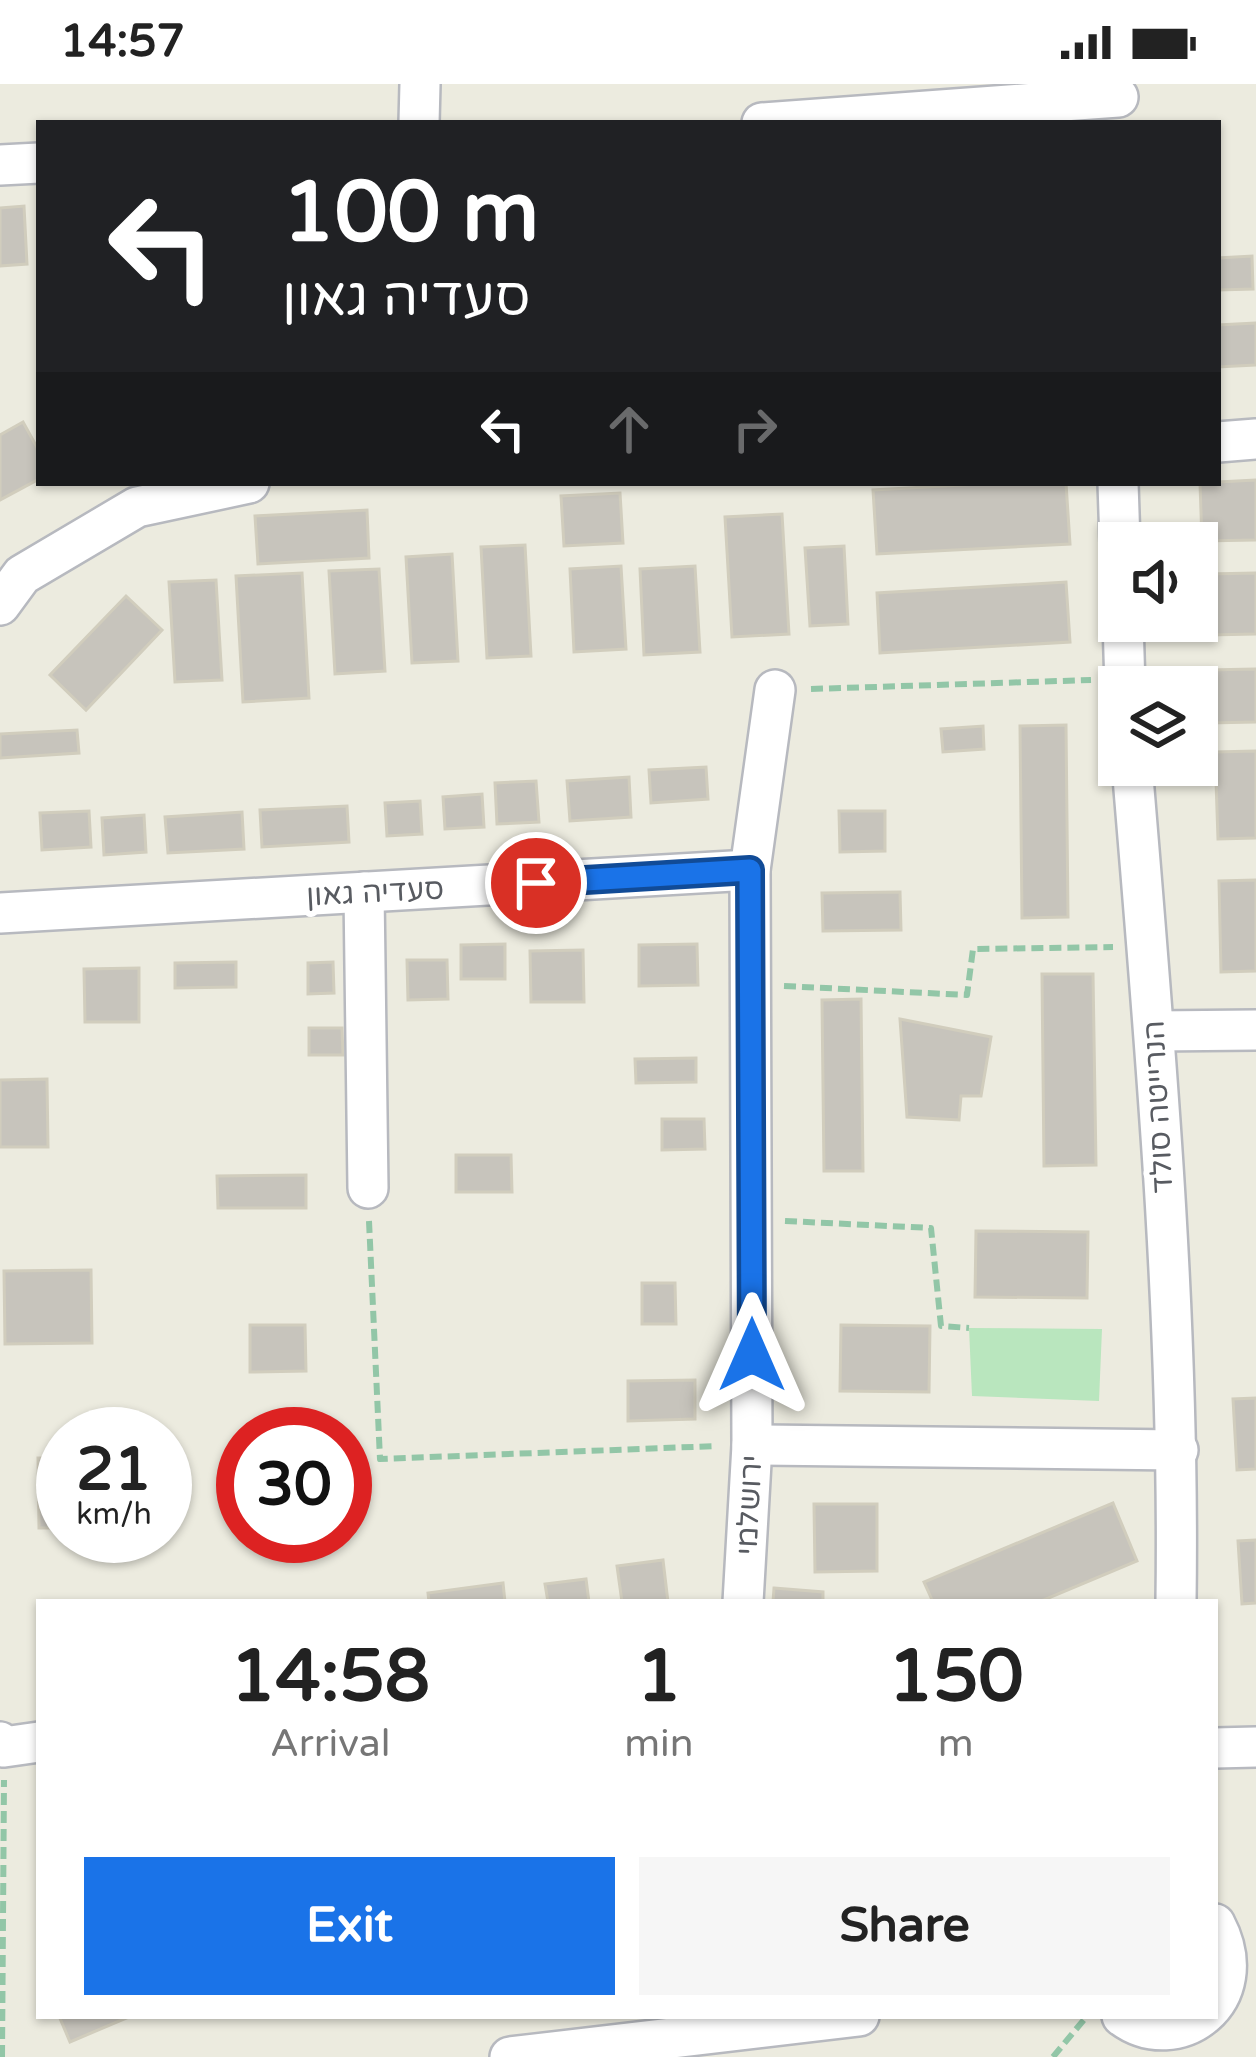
<!DOCTYPE html>
<meta charset="utf-8">
<style>
:root{--surface:#fff;--page:#f6f6f6;--text:#222;--muted:#767676;--accent:#1a73e8}
body{margin:0;font-family:"Varela Round",Heebo,sans-serif;background:var(--page);color:var(--text);height:100vh;display:flex;flex-direction:column;font-size:45px;white-space:nowrap}
*{box-sizing:border-box;margin:0}
p{font-size:39px;color:var(--muted)}
.icon{flex:none;width:66px;height:66px;fill:none;stroke:currentColor;stroke-width:2;stroke-linecap:round;stroke-linejoin:round}
.map{position:relative;flex:1;overflow:hidden}
.details{position:absolute;left:36px;top:1515px;width:1182px;height:420px;display:flex;flex-direction:column;background:var(--surface);border-radius:0px;box-shadow:0 3px 9px #0004}
.details>*{flex:none}
.top-card{position:absolute;left:36px;top:36px;width:1185px;height:366px;border-radius:0px;box-shadow:0 3px 9px #0004;background:#202124;color:#fff;overflow:hidden}
.tools{position:absolute;left:1098px;top:438px;display:grid;gap:24px}
.tools a{display:grid;place-items:center;width:120px;height:120px;border-radius:0px;background:var(--surface);box-shadow:0 3px 9px #0004;font-size:60px}
.speed{position:absolute;left:36px;top:1323px;display:flex;gap:24px;font-size:60px;font-weight:700;text-align:center}
.speed>*{display:grid;place-content:center;width:156px;height:156px;border-radius:50%;background:var(--surface);box-shadow:0 3px 9px #0004;line-height:1}
.speed small{font-size:30px;font-weight:400}
.speed .limit{border:18px solid #d22;background:#fff;color:#111}
.pin{position:absolute;display:grid;place-items:center;width:102px;height:102px;color:#fff;margin:-51px;border:6px solid #fff;border-radius:50%;box-shadow:0 3px 12px #0007}
.me{position:absolute;width:132px;margin:-66px;rotate:0deg;stroke-linejoin:round;filter:drop-shadow(0 0 9px #0008)}
.turn{display:flex;align-items:center;gap:42px;height:252px;padding:0 48px;font-size:54px}
.turn .icon{width:156px;height:156px;stroke-width:2.5}
.turn b{display:block;font-size:84px;line-height:102px}
.lanes{display:flex;align-items:center;height:114px;padding:0 48px;background:#0003;justify-content:center;gap:60px;direction:ltr}
.lanes .off{opacity:.35}
.eta{display:flex;justify-content:space-evenly;align-items:center;height:204px;text-align:center}
.eta b{font-size:72px;font-weight:700;line-height:84px}
.action{display:flex;gap:24px;margin-top:auto;padding:24px 48px}
.action a{flex:1;height:138px;border-radius:0px;background:var(--accent);color:#fff;font-size:48px;font-weight:700;line-height:138px;text-align:center}
.action a+a{background:var(--page);color:var(--text)}
.status{display:flex;justify-content:space-between;align-items:center;height:84px;padding:0 60px;background:var(--surface);direction:ltr}
.status svg{height:33px;fill:currentColor}
.map>svg:first-child{display:block}
.green{fill:#b9e6be}
.building{fill:#c7c4bc;stroke:#d1cdbd;stroke-width:3}
.lines{fill:none;stroke-linecap:round;stroke-linejoin:round}
.street-casing{stroke:#b7b9bf;stroke-width:44}
.path{stroke:#92c6a7;stroke-width:6;stroke-dasharray:12 6;stroke-linecap:butt}
.street{stroke:#fff;stroke-width:39}
.route-casing{stroke:#114b97;stroke-width:30}
.route{stroke:#1a73e8;stroke-width:21}
.labels{text-anchor:middle;stroke-width:12;stroke-linejoin:round;paint-order:stroke}
.street-label{font-size:30px;fill:#585b61;stroke:#fff}
</style>
<div class="status"><b>14:57</b><svg viewBox="0 0 49 12"><path d="M0 12V9h3v3zM5 12V6h3v6zM10 12V3h3v9zM15 12V0h3v12zM26 1h20v11H26zM47 4h2v5h-2z"/></svg></div>
<div class="map">
<svg width="1256" height="1973" viewBox="0 0 1256 1973">
<rect width="100%" height="100%" fill="#ecebdf"/>
<path class="green" d="M969 1244 1102 1245 1099 1317 972 1312Z"/>
<g class="building">
<path d="M24 122 27 180 0 182V124Z"/>
<path d="M1252 172 1253 205 1218 206V174Z"/>
<path d="M1256 239V281L1218 283V241Z"/>
<path d="M23 338 39 367V395L0 416V351Z"/>
<path d="M1256 396V456L1202 457 1200 399Z"/>
<path d="M998 399H1066L1070 460 877 470 873 406Z"/>
<path d="M620 409 623 459 564 462 561 412Z"/>
<path d="M367 426 369 474 258 480 255 432Z"/>
<path d="M782 430 789 550 732 553 725 433Z"/>
<path d="M525 461 531 572 487 574 481 463Z"/>
<path d="M844 462 848 540 810 542 805 464Z"/>
<path d="M452 470 458 577 412 579 406 473Z"/>
<path d="M621 482 626 565 574 568 570 485Z"/>
<path d="M695 482 700 568 644 571 640 485Z"/>
<path d="M379 485 385 587 335 590 329 487Z"/>
<path d="M302 489 309 614 243 618 236 492Z"/>
<path d="M1256 489V550L1209 551 1208 490Z"/>
<path d="M216 496 222 596 175 598 169 498Z"/>
<path d="M1066 498 1070 558 880 569 877 509Z"/>
<path d="M126 512 162 546 86 626 50 591Z"/>
<path d="M1256 585V638L1209 639 1207 586Z"/>
<path d="M1066 641 1068 833 1022 834 1020 642Z"/>
<path d="M983 642 984 665 943 668 941 645Z"/>
<path d="M77 646 79 669 0 674V650Z"/>
<path d="M1256 667V754L1218 755 1215 668Z"/>
<path d="M706 683 708 715 651 719 649 686Z"/>
<path d="M629 693 631 733 570 737 567 697Z"/>
<path d="M536 697 539 738 497 740 495 699Z"/>
<path d="M482 710 484 743 445 745 443 713Z"/>
<path d="M420 717 422 750 387 752 385 719Z"/>
<path d="M347 722 349 758 262 763 260 726Z"/>
<path d="M89 727 91 763 42 766 40 729Z"/>
<path d="M839 727H885V767L840 768Z"/>
<path d="M242 728 244 765 168 769 165 733Z"/>
<path d="M144 731 146 768 104 771 102 734Z"/>
<path d="M1256 796V887L1221 888 1219 797Z"/>
<path d="M900 808 901 846 823 847 822 809Z"/>
<path d="M505 860V895H461V861Z"/>
<path d="M697 860 698 901 639 902V861Z"/>
<path d="M583 866 584 918H531L530 867Z"/>
<path d="M407 876H447L448 915 408 916Z"/>
<path d="M236 878V903L175 904V879Z"/>
<path d="M333 878 334 909 308 910V879Z"/>
<path d="M139 884V938H85L84 885Z"/>
<path d="M1042 890H1093L1096 1081 1044 1082Z"/>
<path d="M861 915 863 1087H824L822 916Z"/>
<path d="M900 935 991 953 981 1012H961L959 1036 907 1033Z"/>
<path d="M309 944H342L343 971H309Z"/>
<path d="M696 974V998L636 999 635 975Z"/>
<path d="M47 995 48 1063H0V996Z"/>
<path d="M662 1035H704L705 1065 662 1066Z"/>
<path d="M456 1071H511L512 1108H456Z"/>
<path d="M306 1091V1124H218L217 1092Z"/>
<path d="M976 1147 1088 1148 1087 1214 975 1213Z"/>
<path d="M91 1186 92 1259 5 1260 4 1187Z"/>
<path d="M642 1199H675L676 1240H642Z"/>
<path d="M250 1241H305L306 1287 250 1288Z"/>
<path d="M841 1241 930 1242 929 1308 840 1307Z"/>
<path d="M695 1296V1335L628 1337V1297Z"/>
<path d="M1256 1314V1385L1237 1386 1233 1315Z"/>
<path d="M38 1374H63V1444H39Z"/>
<path d="M1113 1419 1137 1477 1039 1518H933L924 1498Z"/>
<path d="M814 1420H877V1487L815 1488Z"/>
<path d="M1256 1456V1519L1242 1520 1238 1457Z"/>
<path d="M663 1476 668 1518H622L617 1482Z"/>
<path d="M586 1495 589 1518H548L545 1500Z"/>
<path d="M503 1499 505 1518H429L428 1509Z"/>
<path d="M774 1504 823 1508V1518H773Z"/>
<path d="M59 1932H131L70 1958Z"/>
</g>
<g class="lines">
<g class="street-casing">
<g id="street">
<path d="M419 39 420 0"/>
<path d="M762 39 1118 13"/>
<path d="M0 81 39 79"/>
<path d="M1218 358 1256 355"/>
<path d="M1118 399 1120 459"/>
<path d="M0 521 22 491 137 423 249 399"/>
<path d="M1123 537 1125 603"/>
<path d="M1132 681C1155 959 1180 1239 1176 1518"/>
<path d="M364 808 368 1104"/>
<path d="M0 829 750 786"/>
<path d="M1154 947 1256 946"/>
<path d="M752 1361 1178 1366"/>
<path d="M743 1518 752 1361 750 786 775 606"/>
<path d="M0 1658 4 1663 39 1658"/>
<path d="M1215 1664 1256 1663"/>
<path d="M1122 1932C1177 1973 1256 1917 1215 1840"/>
<path d="M510 1973 859 1932"/>
</g>
</g>
<g class="path">
<path d="M811 605 1091 596"/>
<path d="M784 902 967 911 973 865 1113 863"/>
<path d="M369 1137 380 1375 717 1362"/>
<path d="M785 1137 931 1144 941 1242 969 1244"/>
<path d="M2 1973 4 1696"/>
<path d="M1053 1973 1087 1932"/>
</g>
<use href="#street" class="street"/>
</g>
<g class="lines">
<g class="route-casing">
<path id="route" d="M536 799 750 786 752 1271"/>
</g>
<use href="#route" class="route"/>
</g>
<g class="labels">
<g class="street-label">
<text transform="translate(375 808) rotate(-3)" y="10">סעדיה גאון</text>
<text transform="translate(1158 1023) rotate(-93)" y="10">הנרייטה סולד</text>
<text transform="translate(749 1421) rotate(-87)" y="10">ירושלמי</text>
</g>
</g>
</svg>
<div class="tools">
<a><svg class="icon" aria-label="sound" viewBox="0 0 24 24"><path d="M4 9h4l5-4v14l-5-4H4zM17 9q2 3 0 6"/></svg></a>
<a><svg class="icon" aria-label="layers" viewBox="0 0 24 24"><path d="M12 4l9 5-9 5-9-5zM3 14l9 5 9-5"/></svg></a>
</div>
<div class="speed"><div>21<small>km/h</small></div><div class="limit">30</div></div>
<div class="pin" style="left:536px;top:799px;background:#d93025"><svg class="icon" aria-label="arrive" viewBox="0 0 24 24"><path d="M6 21V4h12l-3 4 3 4H6"/></svg></div>
<svg class="me" style="left:752px;top:1271px" viewBox="-20 -20 40 40"><path d="M0-17L14 15 0 8-14 15z" fill="#1a73e8" stroke="#fff" stroke-width="4"/></svg>
<div class="top-card">
<div class="turn"><svg class="icon" aria-label="left" viewBox="0 0 24 24"><path d="M17 20v-9H6M10 6l-5 5 5 5"/></svg><div><b>100 m</b>סעדיה גאון</div></div>
<div class="lanes"><svg class="icon" aria-label="left" viewBox="0 0 24 24"><path d="M17 20v-9H6M10 6l-5 5 5 5"/></svg><svg class="icon off" aria-label="ahead" viewBox="0 0 24 24"><path d="M12 20V5M6 11l6-6 6 6"/></svg><svg class="icon off" aria-label="right" viewBox="0 0 24 24"><path d="M7 20v-9h11M14 6l5 5-5 5"/></svg></div>
</div>
<section class="details">
<div class="eta">
<div><b>14:58</b><p>Arrival</p></div>
<div><b>1</b><p>min</p></div>
<div><b>150</b><p>m</p></div>
</div>
<div class="action"><a>Exit</a><a>Share</a></div>
</section>
</div>
